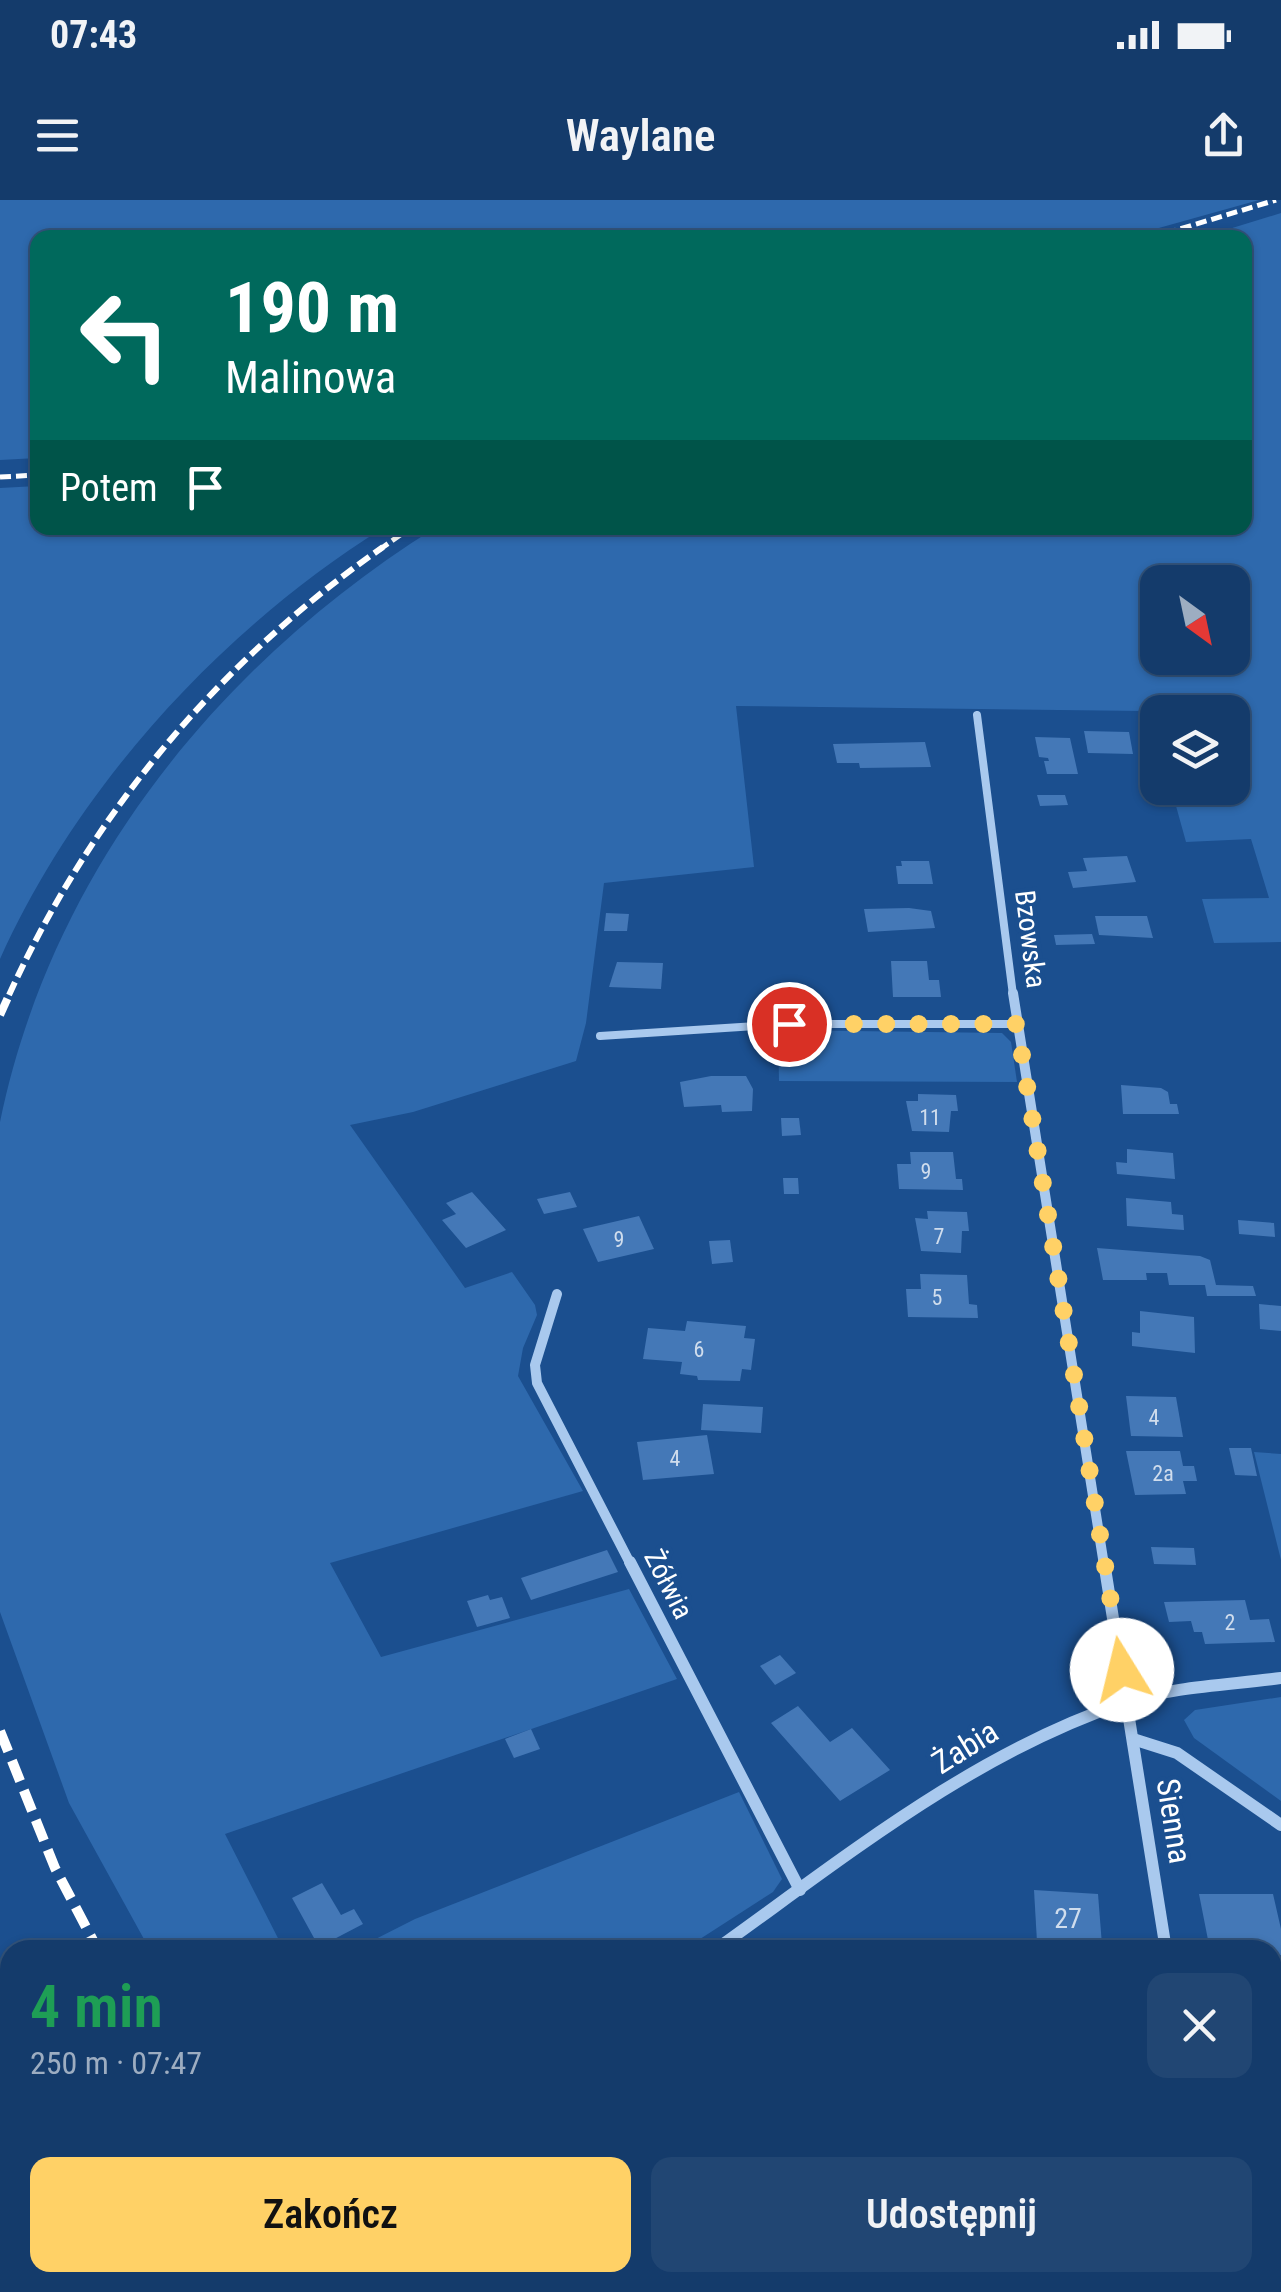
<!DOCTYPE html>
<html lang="pl">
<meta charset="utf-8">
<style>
:root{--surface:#143b6b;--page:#214673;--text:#f1f3f6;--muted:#9dadc1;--line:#33557e;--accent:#ffd166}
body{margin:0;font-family:"Roboto Condensed",sans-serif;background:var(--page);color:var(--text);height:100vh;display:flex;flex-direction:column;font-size:38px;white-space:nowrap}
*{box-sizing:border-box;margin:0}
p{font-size:32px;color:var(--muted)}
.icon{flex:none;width:55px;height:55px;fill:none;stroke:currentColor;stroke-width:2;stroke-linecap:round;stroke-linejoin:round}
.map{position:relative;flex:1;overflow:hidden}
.sheet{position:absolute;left:0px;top:1740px;width:1282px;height:352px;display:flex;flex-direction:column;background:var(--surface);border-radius:30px 30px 0 0;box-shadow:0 2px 8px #0004,0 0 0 2px var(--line)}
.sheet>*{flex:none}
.banner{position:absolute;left:30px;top:30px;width:1222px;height:305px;border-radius:20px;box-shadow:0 2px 8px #0004,0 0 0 2px var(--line);background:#00695c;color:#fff;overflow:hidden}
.needle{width:65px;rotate:147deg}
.buttons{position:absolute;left:1140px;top:365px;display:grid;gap:20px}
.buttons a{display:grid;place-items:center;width:110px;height:110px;border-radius:20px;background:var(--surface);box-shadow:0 2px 8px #0004,0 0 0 2px var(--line);font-size:50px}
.pin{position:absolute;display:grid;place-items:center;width:85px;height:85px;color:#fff;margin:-42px;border:5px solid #fff;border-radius:50%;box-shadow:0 2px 10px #0007}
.me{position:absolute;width:110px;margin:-55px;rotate:351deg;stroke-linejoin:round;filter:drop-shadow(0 0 8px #0008)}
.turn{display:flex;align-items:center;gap:35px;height:210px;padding:0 30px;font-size:45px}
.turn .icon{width:130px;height:130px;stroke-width:2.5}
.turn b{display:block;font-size:70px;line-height:85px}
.then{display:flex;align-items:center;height:95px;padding:0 30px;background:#0003;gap:20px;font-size:38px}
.round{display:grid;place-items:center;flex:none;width:105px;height:105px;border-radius:20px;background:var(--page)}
.head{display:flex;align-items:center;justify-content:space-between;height:170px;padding:0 30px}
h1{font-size:60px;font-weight:600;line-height:75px;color:#1e9e55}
.cta{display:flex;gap:20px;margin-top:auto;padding:20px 30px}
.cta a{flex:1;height:115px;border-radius:20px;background:var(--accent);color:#111;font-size:40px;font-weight:600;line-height:115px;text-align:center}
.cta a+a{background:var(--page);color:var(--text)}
.status{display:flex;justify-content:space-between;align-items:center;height:70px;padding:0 50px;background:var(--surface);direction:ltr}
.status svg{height:28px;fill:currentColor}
header{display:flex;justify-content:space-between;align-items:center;height:130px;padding:0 30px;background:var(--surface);font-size:45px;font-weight:600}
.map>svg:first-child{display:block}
.green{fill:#2e69ad;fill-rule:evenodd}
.building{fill:#4478b7}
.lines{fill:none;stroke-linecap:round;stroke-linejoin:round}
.service{stroke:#a9c9ee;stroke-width:8}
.minor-far2{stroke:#a9c9ee;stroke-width:8}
.minor-far1{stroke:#a9c9ee;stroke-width:10}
.minor{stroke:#a9c9ee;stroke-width:12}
.rail-far3{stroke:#fff;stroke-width:5;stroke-dasharray:11 5;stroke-linecap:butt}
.rail-far2{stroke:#fff;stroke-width:6;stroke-dasharray:14 6;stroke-linecap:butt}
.rail-far1{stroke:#fff;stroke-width:8;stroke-dasharray:18 8;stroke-linecap:butt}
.rail{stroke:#fff;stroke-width:10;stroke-dasharray:22 10;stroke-linecap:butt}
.route{stroke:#ffd166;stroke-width:18;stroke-dasharray:0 32.4}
.labels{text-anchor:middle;stroke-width:9;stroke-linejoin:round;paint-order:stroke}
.number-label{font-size:22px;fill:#d0dded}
.street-label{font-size:28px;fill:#fff;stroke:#1b4f8f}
.near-number-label{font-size:28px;fill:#d0dded}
.near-street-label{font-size:32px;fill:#fff;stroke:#1b4f8f}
</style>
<div class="status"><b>07:43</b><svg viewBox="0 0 49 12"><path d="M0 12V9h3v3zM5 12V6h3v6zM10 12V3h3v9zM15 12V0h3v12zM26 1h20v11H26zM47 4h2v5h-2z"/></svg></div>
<header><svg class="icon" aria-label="menu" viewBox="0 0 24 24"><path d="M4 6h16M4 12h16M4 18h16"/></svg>Waylane<svg class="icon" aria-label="share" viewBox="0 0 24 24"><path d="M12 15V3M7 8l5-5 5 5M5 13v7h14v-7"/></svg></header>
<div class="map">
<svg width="1281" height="2092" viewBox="0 0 1281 2092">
<rect width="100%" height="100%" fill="#1b4f8f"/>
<g class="green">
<path d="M0 0H1259L1123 38H38L37 258 0 260Z"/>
<path d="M1281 13V742L1214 743 1202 699 1269 698 1251 639 1186 642 1171 588H1232V512L736 506 754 667 604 683 586 823 576 861 413 912 350 925 465 1088 512 1072 535 1105 537 1115 523 1148 518 1176 583 1291 330 1363 381 1457 629 1389 677 1479 225 1634 284 1750H150L69 1603 0 1412V922C52 669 221 462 435 328H1245V38L1203 37ZM1158 382H1232V458H1158Z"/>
<path d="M37 286 38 328H383C222 429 79 584 0 759V288Z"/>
<path d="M778 830 1002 833 1011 842 1017 882 779 881Z"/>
<path d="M1254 1252 1281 1254V1360Z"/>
<path d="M1281 1497V1601L1194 1538 1184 1520 1195 1510Z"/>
<path d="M739 1592 782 1679 773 1692 683 1750H354L415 1719Z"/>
<path d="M942 2083V2092H716L709 2083Z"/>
</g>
<g class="building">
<path d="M1084 531 1129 532 1133 554 1088 553Z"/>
<path d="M1035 537 1070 538 1078 574H1047L1044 561H1049L1048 558 1039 557Z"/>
<path d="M925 542 931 567 860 568 859 563H837L833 544Z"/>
<path d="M1037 595H1065L1068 605 1040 606Z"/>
<path d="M1127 656 1136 682 1073 688 1068 672 1087 671 1083 658Z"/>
<path d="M901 661H929L933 684H898L896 666H902Z"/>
<path d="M909 708 931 711 935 728 868 732 864 709Z"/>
<path d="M606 713 629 714 627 731H604Z"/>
<path d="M1095 716H1147L1153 738 1099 735Z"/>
<path d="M1092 734 1095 744 1056 745 1054 735Z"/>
<path d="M891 761H927L929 780H939L941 797H893Z"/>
<path d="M617 762 663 763 661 789 609 787Z"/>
<path d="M711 876H746L753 889 752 911 722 912 721 905 684 907 680 882Z"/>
<path d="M1121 885 1161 888 1168 892 1170 904H1177L1179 914H1123Z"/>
<path d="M918 894 956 895 958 911H951L949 932 912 931 906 901H918Z"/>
<path d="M781 918H799L801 935 782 936Z"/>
<path d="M1127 949 1173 953 1175 979 1117 974 1116 962 1127 963Z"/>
<path d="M910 952H953L956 979H962L963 990 899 989 897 964H911Z"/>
<path d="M783 978H798L799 994H784Z"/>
<path d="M472 992 506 1030 466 1048 442 1020 456 1014 446 1003Z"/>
<path d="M570 992 577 1007 544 1014 537 999Z"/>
<path d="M1126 998 1171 1002 1172 1014 1183 1015 1184 1030 1127 1026Z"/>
<path d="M927 1011 967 1012 969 1031H962L961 1053 921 1051 915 1018 928 1019Z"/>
<path d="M639 1016 654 1049 598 1062 583 1029Z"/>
<path d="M1238 1020 1274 1023 1275 1037 1239 1034Z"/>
<path d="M730 1040 733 1062 712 1064 709 1041Z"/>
<path d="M1097 1048 1200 1056 1210 1060 1216 1085 1253 1086 1256 1096H1207L1205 1085H1169L1167 1073H1146L1147 1080H1103Z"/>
<path d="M920 1074 967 1075 969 1104 977 1105 978 1118 908 1117 906 1089H921Z"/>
<path d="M1259 1104 1281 1106V1131L1260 1129Z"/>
<path d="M1140 1111 1194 1117 1195 1153 1132 1146V1132L1140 1133Z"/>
<path d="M687 1121 746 1126 744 1138 755 1139 751 1170 742 1169 740 1181 698 1180 697 1176 680 1174 682 1162 643 1159 648 1128 685 1131Z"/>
<path d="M1126 1196 1176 1197 1183 1237 1131 1236Z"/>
<path d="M703 1204 763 1207 761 1233 701 1230Z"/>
<path d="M707 1235 714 1274 643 1280 637 1242Z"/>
<path d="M1229 1248H1251L1257 1276 1235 1275Z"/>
<path d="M1126 1251H1180L1183 1266H1194L1197 1281H1183L1186 1294 1135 1295Z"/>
<path d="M1151 1347 1194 1348 1196 1365 1154 1364Z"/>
<path d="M607 1350 618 1372 531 1400 521 1378Z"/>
<path d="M488 1395 490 1400 502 1397 510 1418 477 1427 467 1401Z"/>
<path d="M1245 1400 1250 1420 1269 1419 1275 1442 1205 1444 1202 1432H1194L1191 1421 1169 1422 1164 1402Z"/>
<path d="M780 1455 796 1473 775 1485 760 1466Z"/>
<path d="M798 1506 830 1542 852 1528 890 1570 840 1601 771 1523Z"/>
<path d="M531 1529 540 1549 514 1558 505 1539Z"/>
<path d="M322 1683 341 1715 354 1709 363 1724 319 1747 292 1698Z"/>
<path d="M1034 1690 1098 1694 1102 1745 1037 1742Z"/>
<path d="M1199 1694H1273L1281 1729V1755H1272V1750H1210Z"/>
<rect x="1272" y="1782" width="9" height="57"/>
<rect x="1272" y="1880" width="9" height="73"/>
<path d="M1272 2013H1281V2084H1274L1272 2075Z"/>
</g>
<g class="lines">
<path class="service" d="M600 836 789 824H1017"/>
<path class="minor-far2" d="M977 515 1013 795"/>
<g class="minor-far1">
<path d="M1013 793 1104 1365"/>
<path d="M557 1094 535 1165 537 1183 631 1365"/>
</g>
<g class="minor">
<path d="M630 1362 800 1690"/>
<path d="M1104 1362 1166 1750"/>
<path d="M1133 1539 1177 1553 1281 1625"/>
<path d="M715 1750C844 1658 972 1554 1123 1503 1174 1486 1229 1485 1281 1478"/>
<path d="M1220 2082 1222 2092"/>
</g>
<g class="rail-far3">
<path d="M1150 38 1276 0"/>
<path d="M0 277 38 275"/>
<path d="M379 350 410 328"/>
</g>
<path class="rail-far2" d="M9 795C92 613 218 462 383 347"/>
<path class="rail-far1" d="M0 815 10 793"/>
<g class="rail">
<path d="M0 1531 55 1668 98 1750"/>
<path d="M0 1854 10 1871"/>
<path d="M0 1921 10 1939"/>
<path d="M0 1988 10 2006"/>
<path d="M0 2062 14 2092"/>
<path d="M53 2082 58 2092"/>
<path d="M93 2082 98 2092"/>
<path d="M134 2082 140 2092"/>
<path d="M299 2082 305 2092"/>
</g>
</g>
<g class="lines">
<path class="route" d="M789 824H1017L1122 1470"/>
</g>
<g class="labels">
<g class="number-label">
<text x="930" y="925">11</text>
<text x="926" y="979">9</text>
<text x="939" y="1044">7</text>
<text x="619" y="1047">9</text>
<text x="937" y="1105">5</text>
<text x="699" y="1157">6</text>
<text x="1154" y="1225">4</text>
<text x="675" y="1266">4</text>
<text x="1163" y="1281">2a</text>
<text x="1230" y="1430">2</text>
</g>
<g class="street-label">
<text transform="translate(1031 739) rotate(83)" y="10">Bzowska</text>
<text transform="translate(669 1384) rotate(63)" y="10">Żółwia</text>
</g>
<g class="near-number-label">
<text x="1068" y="1728">27</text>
</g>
<g class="near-street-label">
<text transform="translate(965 1547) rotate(-32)" y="11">Żabia</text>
<text transform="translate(1174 1621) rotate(81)" y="11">Sienna</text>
</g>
</g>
</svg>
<div class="buttons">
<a><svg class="needle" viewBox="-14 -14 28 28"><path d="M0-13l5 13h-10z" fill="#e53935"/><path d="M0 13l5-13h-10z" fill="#9dadc1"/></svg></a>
<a><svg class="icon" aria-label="layers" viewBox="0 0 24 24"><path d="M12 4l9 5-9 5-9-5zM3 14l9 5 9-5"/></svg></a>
</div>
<div class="pin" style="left:789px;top:824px;background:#d93025"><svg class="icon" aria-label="arrive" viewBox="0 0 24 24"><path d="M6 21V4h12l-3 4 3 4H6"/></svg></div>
<svg class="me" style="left:1122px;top:1470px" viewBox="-20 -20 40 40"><circle r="19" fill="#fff"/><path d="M0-13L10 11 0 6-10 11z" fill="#ffd166"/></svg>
<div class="banner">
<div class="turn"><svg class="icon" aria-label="left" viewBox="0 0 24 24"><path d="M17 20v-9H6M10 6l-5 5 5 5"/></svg><div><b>190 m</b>Malinowa</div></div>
<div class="then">Potem<svg class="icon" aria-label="arrive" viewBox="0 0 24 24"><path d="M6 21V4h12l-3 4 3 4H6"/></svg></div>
</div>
<section class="sheet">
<div class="head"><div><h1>4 min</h1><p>250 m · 07:47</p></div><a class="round"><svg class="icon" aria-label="close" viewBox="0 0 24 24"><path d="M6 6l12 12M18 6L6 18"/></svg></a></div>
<div class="cta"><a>Zakończ</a><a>Udostępnij</a></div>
</section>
</div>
